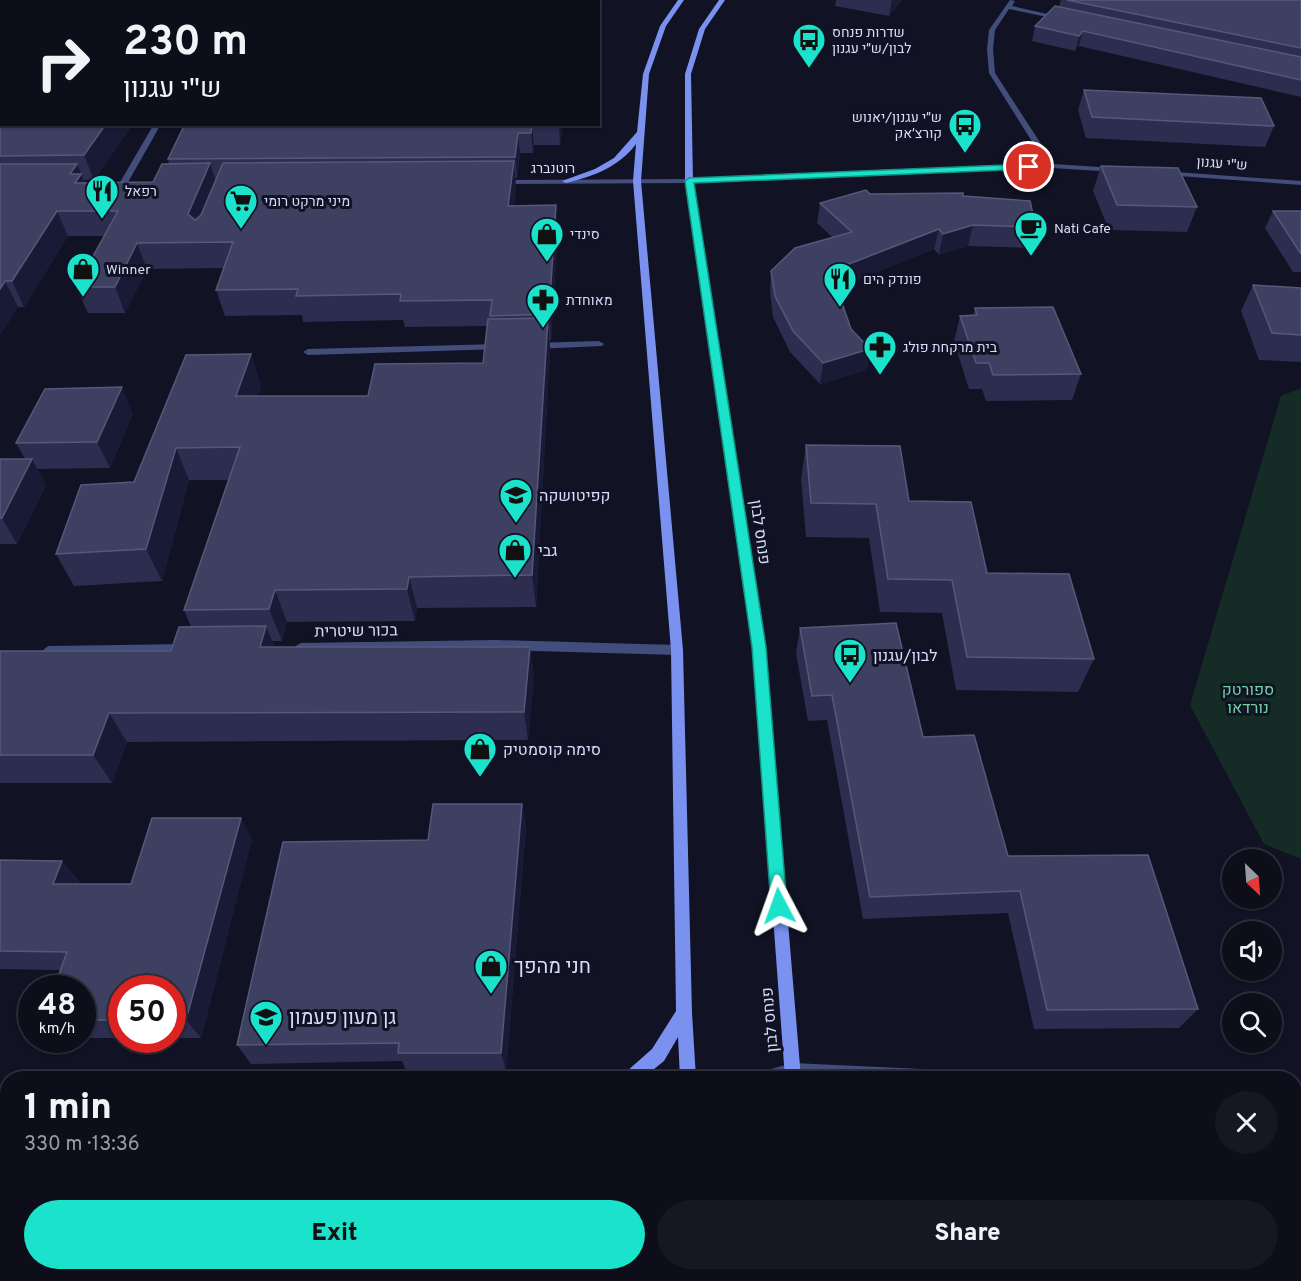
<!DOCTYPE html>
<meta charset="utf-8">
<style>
:root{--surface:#0d0e1a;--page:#161723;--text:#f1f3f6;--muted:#9a9ca2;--line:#2d2e39;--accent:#1be3cb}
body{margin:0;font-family:Overpass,Heebo,sans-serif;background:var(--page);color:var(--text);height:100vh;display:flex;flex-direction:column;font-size:22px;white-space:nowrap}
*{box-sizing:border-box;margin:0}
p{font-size:20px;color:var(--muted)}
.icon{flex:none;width:33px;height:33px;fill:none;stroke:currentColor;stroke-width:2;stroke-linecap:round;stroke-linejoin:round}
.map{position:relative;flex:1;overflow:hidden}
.panel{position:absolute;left:0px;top:1071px;width:1302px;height:210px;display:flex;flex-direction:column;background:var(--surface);border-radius:24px 24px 0 0;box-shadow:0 2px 4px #0004,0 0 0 2px var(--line)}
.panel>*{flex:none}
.hud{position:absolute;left:0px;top:0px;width:600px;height:126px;box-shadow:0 2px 4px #0004,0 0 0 2px var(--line);background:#0d0e1a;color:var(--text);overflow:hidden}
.needle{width:39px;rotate:155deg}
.controls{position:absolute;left:1222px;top:849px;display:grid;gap:12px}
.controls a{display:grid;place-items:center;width:60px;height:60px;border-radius:50%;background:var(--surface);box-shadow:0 2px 4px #0004,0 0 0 2px var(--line);font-size:30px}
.speed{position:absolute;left:18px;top:975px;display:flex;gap:12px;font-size:30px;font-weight:700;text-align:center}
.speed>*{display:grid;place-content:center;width:78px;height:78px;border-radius:50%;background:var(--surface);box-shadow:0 2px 4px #0004,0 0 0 2px var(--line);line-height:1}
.speed small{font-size:15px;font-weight:400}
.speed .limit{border:9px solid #d22;background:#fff;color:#111}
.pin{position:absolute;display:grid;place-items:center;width:51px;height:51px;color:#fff;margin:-26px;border:3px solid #fff;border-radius:50%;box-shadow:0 2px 6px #0007}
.me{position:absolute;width:66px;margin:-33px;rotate:356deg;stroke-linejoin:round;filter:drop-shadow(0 0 4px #0008)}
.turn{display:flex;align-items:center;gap:21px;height:126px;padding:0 24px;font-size:27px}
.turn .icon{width:78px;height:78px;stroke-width:2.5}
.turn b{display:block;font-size:42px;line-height:51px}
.round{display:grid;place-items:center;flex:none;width:63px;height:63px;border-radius:32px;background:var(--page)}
.head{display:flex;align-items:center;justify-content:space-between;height:102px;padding:0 24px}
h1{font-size:36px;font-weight:800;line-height:45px}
.cta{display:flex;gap:12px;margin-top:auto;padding:12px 24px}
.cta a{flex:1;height:69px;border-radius:36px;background:var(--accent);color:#111;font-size:24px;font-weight:800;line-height:69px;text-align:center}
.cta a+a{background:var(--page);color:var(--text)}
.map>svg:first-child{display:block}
.green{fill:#152c26}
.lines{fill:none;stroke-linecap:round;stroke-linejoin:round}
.minor{fill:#424d7c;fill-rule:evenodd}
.tertiary{fill:#424d7c;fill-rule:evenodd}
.secondary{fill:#7a91ef;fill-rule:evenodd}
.wall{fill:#2c2d4f}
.shaded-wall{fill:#191a36}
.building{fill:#3e4061;stroke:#565879;stroke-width:1.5}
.route{fill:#1be3cb;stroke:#129484;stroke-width:1.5}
.labels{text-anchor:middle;stroke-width:6;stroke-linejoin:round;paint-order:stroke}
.far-poi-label{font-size:14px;fill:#d8dcfa;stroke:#111223;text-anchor:start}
.far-street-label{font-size:14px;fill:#d8dcfa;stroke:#111223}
.poi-label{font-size:16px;fill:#d8dcfa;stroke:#111223;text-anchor:start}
.street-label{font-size:16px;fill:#d8dcfa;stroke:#111223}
.park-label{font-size:16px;fill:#6cd2a2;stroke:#111223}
.near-poi-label{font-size:20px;fill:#d8dcfa;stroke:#111223;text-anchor:start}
</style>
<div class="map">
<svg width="1301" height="1281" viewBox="0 0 1301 1281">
<rect width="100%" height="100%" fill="#111223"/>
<path class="green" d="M1301 388V859L1264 844 1190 705 1281 396Z"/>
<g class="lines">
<g class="minor">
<path d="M1010 0 1015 1 1012 6 1065 18 1062 20 1009 9 995 30 993 49 995 73 1054 164 1114 168 1118 170 1117 172 1051 168 689 183 499 184 495 182 499 180 689 179 1046 164 989 73 987 49 989 30Z"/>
<path d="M154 124H161L127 184 120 186 119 184Z"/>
<path d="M1162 171 1301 181V185L1165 175H1162Z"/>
<path d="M599 341 604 344 602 346 534 349 529 346 534 343Z"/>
<path d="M499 344 504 347 502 349 308 355 303 352 308 349Z"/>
<path d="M496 640 677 645 681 647 683 650 681 653 677 655 496 650 301 653 297 651 295 648 297 645 301 643Z"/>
<path d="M188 644 192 646 194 649 192 652 188 654 49 656 45 654 43 651 45 648 49 646Z"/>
<rect x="0" y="1098" width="8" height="16"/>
</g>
<g class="tertiary">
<path d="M792 1063 944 1070 950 1072 952 1078H759L761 1072Z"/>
<rect x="1294" y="1089" width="7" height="16"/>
<path d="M1294 1141 1301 1142V1158L1294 1157Z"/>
</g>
<g class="secondary">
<path d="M678 0H684L666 26 649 74 641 181 683 650 692 1013 696 1078H680L678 1037 664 1061 643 1078H624L626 1072 652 1049 676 1011 671 650 633 181 636 144C619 167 594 176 566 183L562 181 595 169 614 158 637 132 643 74 660 26Z"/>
<path d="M719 0H725L705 29 691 74 693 181 765 647 801 1078H785L753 647 685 181V74L699 29Z"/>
<rect x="684" y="1274" width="18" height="7"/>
<path d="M797 1274H815L816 1281H798Z"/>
</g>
</g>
<g class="wall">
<path d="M525 0H601L598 2H525Z"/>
<path d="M836 0H902L889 16 835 6Z"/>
<path d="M1061 0H1301V97L1079 46 1075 51 1032 41 1035 26 1059 6Z"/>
<path d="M0 9 2 124H133L94 180H84L85 183 153 182 169 164 168 159 185 124H563L560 145H534L533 153H520L517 178H515L516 186 514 206 558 231 551 340H550V350L536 607 417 608 415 621 287 622 282 641H272L275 647H530L534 677 528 740 127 742 112 783H0V651H171L191 627 184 610 228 480H189L162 581 74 586 56 554 134 482 251 354 261 386 258 396H368L483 363 488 326 405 327 403 320 303 322 302 315 225 316 216 290 224 268 147 269 125 313H88L76 287 104 236H68L24 307H18L0 335Z"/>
<path d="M1084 90 1274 126 1265 147 1086 138 1078 110Z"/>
<path d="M1101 166 1197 207 1187 232 1109 230 1093 191Z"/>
<path d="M870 194 963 196 1036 227 1030 248 968 246 939 255 934 249 837 288 851 329 870 349 867 370 820 384 790 352 773 317 770 292 771 271 833 238 817 223 820 203Z"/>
<path d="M1273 211H1301V272H1293L1265 228Z"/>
<path d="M1253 285 1301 288V362L1259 360 1241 311Z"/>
<path d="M975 308 1081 374 1072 400 986 401 982 389H969L954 342 960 316H973Z"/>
<path d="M133 413 110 468 37 469 46 485 17 544H0V459H25L16 443Z"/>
<path d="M806 445 909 501 987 573 1094 659 1078 692 956 690 942 613 880 612 869 538 806 537 801 479Z"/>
<path d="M800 628 923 737 1008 856 1198 1009 1179 1028 1034 1029 1008 913 863 919 827 720 808 721 796 653Z"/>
<path d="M522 804 526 827 506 1071H406L402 1061 251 1064 237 1045 428 840Z"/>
<path d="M252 839 201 1038H172V988H122V1038H82V988L60 970 0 969V860L62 861 79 881 78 884H131Z"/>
<path d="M1104 1274H1294L1301 1281H1105Z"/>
</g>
<g class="shaded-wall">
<path d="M199 0H221L220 2H197Z"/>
<path d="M361 0H390L388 2H359Z"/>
<path d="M597 0H601L598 18V2H597Z"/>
<path d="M892 0H902L889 16Z"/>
<path d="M1083 31 1079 46 1075 51 1079 36Z"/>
<path d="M106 124H133L94 180 84 155Z"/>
<path d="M559 124H563L560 145 559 125Z"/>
<path d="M532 125 534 145 533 153 531 133Z"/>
<path d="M518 133 520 153 517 178 515 157Z"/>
<path d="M514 161 516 186 511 231 508 206Z"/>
<path d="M210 163 218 188 197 239 188 214Z"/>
<path d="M77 164 87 189 86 208 70 174Z"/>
<path d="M556 205 558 231 551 340 549 314Z"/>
<path d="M57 211 68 236 24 307 12 281Z"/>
<path d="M973 225 968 246 939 255 943 234Z"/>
<path d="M939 229 934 249 828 292 831 271Z"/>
<path d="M137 243 147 269 125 313 115 287Z"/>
<path d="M5 281 18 307 0 335V289Z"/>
<path d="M548 318 550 350 536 607 532 575Z"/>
<path d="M870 349 867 370 820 384 823 363Z"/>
<path d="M251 354 261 386 247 429 236 396Z"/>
<path d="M122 387 133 413 110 468 97 442Z"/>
<path d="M176 448 189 480 162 581 146 549Z"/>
<path d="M32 459 46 485 17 544 2 518Z"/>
<path d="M409 577 417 608 415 621 407 589Z"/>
<path d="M275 590 287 622 282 641 269 609Z"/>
<path d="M266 626 278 655 260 647Z"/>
<path d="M530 647 534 677 528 740 524 712Z"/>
<path d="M109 713 127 742 112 783 93 755Z"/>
<path d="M522 804 526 827 506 1071 501 1053Z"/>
<path d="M241 818 252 839 201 1038 186 1020Z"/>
<path d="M62 861 79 881 70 904 53 884Z"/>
<path d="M135 1274H159L157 1281H132Z"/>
</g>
<g class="building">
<path d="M28 0H199L197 2H27Z"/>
<path d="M257 0H361L359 2H254Z"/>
<path d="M575 0H597V2H579Z"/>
<path d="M1067 0H1301V48Z"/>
<path d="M1055 6 1301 57V80L1083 31 1079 36 1035 26Z"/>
<path d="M0 9H2V124H106L84 155 0 156Z"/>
<path d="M1084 90 1261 98 1274 126 1092 117Z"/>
<path d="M185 124H559L532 125 531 133H518L515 157 168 159Z"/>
<path d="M514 161 508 206 556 205 549 314 490 316 492 300 400 301 401 294 296 296 298 289 216 290 233 242 137 243 115 287H76L118 211H57L12 281H5L0 289V164H77L70 174H81L75 183 153 182 162 164 210 163 188 214 195 220 201 215 223 163Z"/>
<path d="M1101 166 1178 168 1197 207 1117 205Z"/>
<path d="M866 190 870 194 963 193V196L1030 201 1036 227 973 225 943 234 939 229 831 271 851 329 870 349 823 363 793 331 775 296 771 271 795 248 852 232 820 203Z"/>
<path d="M1273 211H1301V254Z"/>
<path d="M1253 285 1301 288V335L1272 333Z"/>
<path d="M1053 307 1081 374 993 375 989 363H976L960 316 977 315 975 308Z"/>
<path d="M548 318 532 575 409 577 407 589 275 590 269 609 184 610 240 447 176 448 146 549 56 554 81 485 134 482 186 355 251 354 236 396H368L375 364 483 363 488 319Z"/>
<path d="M122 387 97 442 16 443 45 389Z"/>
<path d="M806 445 900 446 909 501 971 502 987 573 1069 574 1094 659 967 657 952 580 888 579 876 504 811 503Z"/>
<path d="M0 459H32L2 518H0Z"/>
<path d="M896 623 923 737 974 735 1008 856 1148 855 1198 1009 1047 1010 1020 891 870 897 832 695 812 696 800 628Z"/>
<path d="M266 626 260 647H530L524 712 109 713 93 755H0V651H171L179 627Z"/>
<path d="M433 804H522L501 1053H398L399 1043 237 1045 283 842 428 840Z"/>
<path d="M152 818H241L186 1020H172V988H122V1020H82V988H54L67 952 0 951V860L62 861 53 884H131Z"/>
<path d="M0 1210 8 1211V1274H135L132 1281H0Z"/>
<path d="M1294 1231H1301V1281H1133L1131 1274H1294Z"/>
<path d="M180 1274H401L415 1281H178Z"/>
</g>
<path class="route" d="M1029 164 1033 167 1032 169 694 183 766 647 787 906 785 911 779 913 773 911 771 906 752 647 685 181 689 178Z"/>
<defs>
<g id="bus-pin" transform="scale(1.725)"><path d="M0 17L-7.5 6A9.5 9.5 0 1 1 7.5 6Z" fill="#1be3cb" stroke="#111223"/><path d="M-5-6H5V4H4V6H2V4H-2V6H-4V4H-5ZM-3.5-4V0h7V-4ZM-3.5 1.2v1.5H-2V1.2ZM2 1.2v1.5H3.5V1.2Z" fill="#111"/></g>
<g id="restaurant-pin" transform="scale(1.725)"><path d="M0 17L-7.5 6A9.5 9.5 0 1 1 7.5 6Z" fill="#1be3cb" stroke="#111223"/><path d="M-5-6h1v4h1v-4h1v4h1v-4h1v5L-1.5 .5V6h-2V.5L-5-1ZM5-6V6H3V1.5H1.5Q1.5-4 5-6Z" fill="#111"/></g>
<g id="supermarket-pin" transform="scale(1.725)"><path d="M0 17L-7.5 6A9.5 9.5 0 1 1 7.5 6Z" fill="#1be3cb" stroke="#111223"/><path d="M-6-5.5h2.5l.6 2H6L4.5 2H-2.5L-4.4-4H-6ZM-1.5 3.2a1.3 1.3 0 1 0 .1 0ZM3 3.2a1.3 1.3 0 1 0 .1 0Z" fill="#111"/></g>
<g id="cafe-pin" transform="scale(1.725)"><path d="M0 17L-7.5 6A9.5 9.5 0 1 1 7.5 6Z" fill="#1be3cb" stroke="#111223"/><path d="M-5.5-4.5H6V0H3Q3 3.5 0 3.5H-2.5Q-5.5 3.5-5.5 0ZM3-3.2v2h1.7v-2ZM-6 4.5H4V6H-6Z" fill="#111"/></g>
<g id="shop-pin" transform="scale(1.725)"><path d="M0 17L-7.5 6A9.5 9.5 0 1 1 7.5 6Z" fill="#1be3cb" stroke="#111223"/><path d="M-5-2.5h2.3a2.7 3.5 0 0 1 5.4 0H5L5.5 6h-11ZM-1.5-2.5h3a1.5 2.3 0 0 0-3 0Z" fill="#111"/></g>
<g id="pharmacy-pin" transform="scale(1.725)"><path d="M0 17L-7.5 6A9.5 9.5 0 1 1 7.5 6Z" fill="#1be3cb" stroke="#111223"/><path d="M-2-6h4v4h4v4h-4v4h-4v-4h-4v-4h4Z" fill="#111"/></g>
<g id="school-pin" transform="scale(1.725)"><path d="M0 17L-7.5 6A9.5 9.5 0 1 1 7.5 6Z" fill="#1be3cb" stroke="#111223"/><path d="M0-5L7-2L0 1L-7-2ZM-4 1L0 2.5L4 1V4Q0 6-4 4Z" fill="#111"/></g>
</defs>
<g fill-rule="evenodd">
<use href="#bus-pin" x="809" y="40"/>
<use href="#bus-pin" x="965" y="125"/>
<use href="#restaurant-pin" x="102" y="191"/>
<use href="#supermarket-pin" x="241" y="201"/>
<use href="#cafe-pin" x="1031" y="228"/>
<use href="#shop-pin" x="547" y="234"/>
<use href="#shop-pin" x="83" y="269"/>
<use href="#restaurant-pin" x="840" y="279"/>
<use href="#pharmacy-pin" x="543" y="300"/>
<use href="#pharmacy-pin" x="880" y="347"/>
<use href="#school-pin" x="516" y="495"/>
<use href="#shop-pin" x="515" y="550"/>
<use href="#bus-pin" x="850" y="655"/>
<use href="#shop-pin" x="480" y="749"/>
<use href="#shop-pin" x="491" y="966"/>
<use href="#school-pin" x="266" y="1017"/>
</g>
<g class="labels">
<g class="far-poi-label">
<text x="832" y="37">שדרות פנחס<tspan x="832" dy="16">לבון/ש״י עגנון</tspan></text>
<text x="942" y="122" text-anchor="end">ש״י עגנון/יאנוש<tspan x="942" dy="16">קורצ׳אק</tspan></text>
<text x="125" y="196">רפאל</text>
<text x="264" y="206">מיני מרקט רומי</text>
<text x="1054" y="233">Nati Cafe</text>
<text x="570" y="239">סינדי</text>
<text x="106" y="274">Winner</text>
<text x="863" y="284">פונדק הים</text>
<text x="566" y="305">מאוחדת</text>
<text x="903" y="352">בית מרקחת פולג</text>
</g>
<g class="far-street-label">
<text transform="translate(1222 163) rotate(4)" y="5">ש"י עגנון</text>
<text x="553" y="173">רוטנברג</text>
</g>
<g class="poi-label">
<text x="539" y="501">קפיטושקה</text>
<text x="538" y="556">גבי</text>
<text x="873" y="661">לבון/עגנון</text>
<text x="503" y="755">סימה קוסמטיק</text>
</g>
<g class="street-label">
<text transform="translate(761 532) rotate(82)" y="6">פנחס לבון</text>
<text transform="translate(356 630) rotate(-1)" y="6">בכור שיטרית</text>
<text transform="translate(769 1020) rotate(-95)" y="6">פנחס לבון</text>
</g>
<g class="park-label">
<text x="1248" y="695">ספורטק<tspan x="1248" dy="18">נורדאו</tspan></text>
</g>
<g class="near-poi-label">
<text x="514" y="973">חני מהפך</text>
<text x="289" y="1024">גן מעון פעמון</text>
</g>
</g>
</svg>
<div class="controls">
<a><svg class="needle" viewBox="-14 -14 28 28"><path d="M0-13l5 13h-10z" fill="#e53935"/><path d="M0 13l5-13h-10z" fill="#9a9ca2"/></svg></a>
<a><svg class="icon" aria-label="sound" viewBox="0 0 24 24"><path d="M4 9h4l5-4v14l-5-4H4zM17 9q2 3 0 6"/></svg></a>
<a><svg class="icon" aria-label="search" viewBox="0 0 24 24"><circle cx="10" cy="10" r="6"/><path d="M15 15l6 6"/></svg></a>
</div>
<div class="speed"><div>48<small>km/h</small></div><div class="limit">50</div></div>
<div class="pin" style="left:1029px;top:167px;background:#d93025"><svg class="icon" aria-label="arrive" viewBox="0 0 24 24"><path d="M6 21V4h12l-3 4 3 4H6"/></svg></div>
<svg class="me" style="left:779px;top:906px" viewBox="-20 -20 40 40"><path d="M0-17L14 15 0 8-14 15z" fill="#1be3cb" stroke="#fff" stroke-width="4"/></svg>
<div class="hud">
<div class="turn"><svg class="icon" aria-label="right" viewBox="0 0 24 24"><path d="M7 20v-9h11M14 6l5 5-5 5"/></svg><div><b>230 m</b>ש&quot;י עגנון</div></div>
</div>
<section class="panel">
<div class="head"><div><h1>1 min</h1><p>330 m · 13:36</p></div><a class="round"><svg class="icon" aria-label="close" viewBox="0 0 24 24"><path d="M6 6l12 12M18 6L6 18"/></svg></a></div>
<div class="cta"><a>Exit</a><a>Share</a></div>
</section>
</div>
